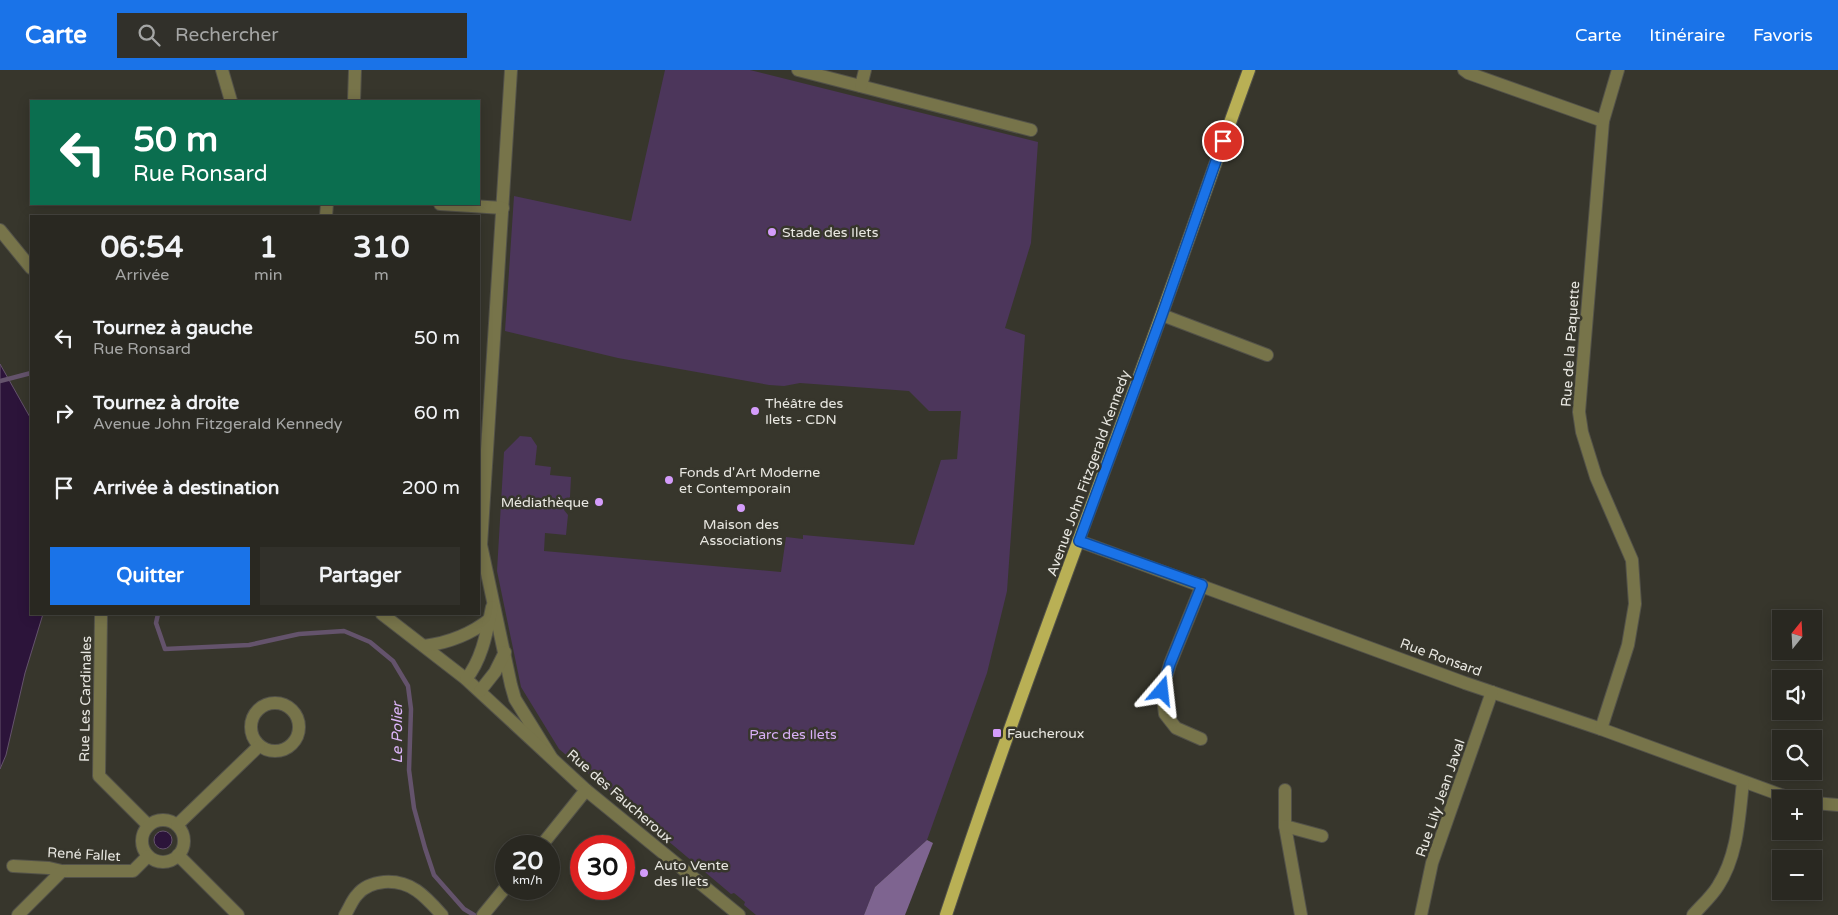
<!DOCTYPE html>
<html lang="fr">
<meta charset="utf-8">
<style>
:root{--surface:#292821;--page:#31302a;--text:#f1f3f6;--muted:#a5a6a5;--line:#45443f;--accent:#1a73e8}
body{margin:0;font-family:"Varela Round",sans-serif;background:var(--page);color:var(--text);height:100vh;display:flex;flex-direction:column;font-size:19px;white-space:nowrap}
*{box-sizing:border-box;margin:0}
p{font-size:16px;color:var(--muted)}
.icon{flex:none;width:28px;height:28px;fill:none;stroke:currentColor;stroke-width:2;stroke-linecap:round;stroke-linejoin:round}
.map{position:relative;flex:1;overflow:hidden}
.drawer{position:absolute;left:30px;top:145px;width:450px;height:400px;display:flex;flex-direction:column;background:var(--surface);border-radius:0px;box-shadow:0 2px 12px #0003,0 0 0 1px var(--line)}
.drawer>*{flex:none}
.hud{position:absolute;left:30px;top:30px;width:450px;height:105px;border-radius:0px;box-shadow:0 2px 12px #0003,0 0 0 1px var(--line);background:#0b6e4f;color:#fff;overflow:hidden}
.needle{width:32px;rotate:18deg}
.buttons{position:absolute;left:1772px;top:540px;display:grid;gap:10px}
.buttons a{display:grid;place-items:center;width:50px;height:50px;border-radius:0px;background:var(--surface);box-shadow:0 2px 12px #0003,0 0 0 1px var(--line);font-size:25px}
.speed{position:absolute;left:495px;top:765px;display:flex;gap:10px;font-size:25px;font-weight:700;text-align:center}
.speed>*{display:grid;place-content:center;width:65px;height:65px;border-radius:50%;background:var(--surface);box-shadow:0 2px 12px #0003,0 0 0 1px var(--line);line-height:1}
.speed small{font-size:12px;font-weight:400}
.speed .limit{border:8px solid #d22;background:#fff;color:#111}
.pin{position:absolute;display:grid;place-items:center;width:42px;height:42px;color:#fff;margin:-21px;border:2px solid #fff;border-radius:50%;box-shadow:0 1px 5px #0007}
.me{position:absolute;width:55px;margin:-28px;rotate:17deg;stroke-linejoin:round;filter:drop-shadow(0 0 4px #0008)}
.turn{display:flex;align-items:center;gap:18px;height:105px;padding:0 20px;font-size:22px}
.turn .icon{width:65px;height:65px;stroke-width:2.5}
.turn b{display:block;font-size:35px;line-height:42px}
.eta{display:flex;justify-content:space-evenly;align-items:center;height:85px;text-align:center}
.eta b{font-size:30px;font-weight:800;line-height:35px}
.primary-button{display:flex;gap:10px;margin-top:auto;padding:10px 20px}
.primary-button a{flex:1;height:58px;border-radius:0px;background:var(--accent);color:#fff;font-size:20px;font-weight:800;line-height:58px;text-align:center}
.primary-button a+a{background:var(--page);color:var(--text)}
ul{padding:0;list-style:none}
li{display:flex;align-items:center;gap:15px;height:75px;padding:0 20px}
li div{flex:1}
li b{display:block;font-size:19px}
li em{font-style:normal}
header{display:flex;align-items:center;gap:30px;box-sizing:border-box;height:70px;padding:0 25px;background:var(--accent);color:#fff}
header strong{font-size:24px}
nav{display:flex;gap:28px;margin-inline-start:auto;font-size:18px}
.search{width:350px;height:45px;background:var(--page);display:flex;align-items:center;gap:12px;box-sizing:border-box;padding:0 18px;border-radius:0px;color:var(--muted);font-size:19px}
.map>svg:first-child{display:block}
.green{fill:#4c365b}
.forest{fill:#7e6490}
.water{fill:#2c143a;stroke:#64536c}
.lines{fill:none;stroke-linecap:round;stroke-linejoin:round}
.stream{stroke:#64536c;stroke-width:4.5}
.minor-casing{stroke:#535249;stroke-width:14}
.major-casing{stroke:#535249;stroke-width:14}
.minor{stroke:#77744a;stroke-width:12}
.major{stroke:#b9b055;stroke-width:12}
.route-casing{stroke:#114b97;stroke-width:12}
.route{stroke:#1a73e8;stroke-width:9}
.poi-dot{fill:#d49cfb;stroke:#37362c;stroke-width:2}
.labels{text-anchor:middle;stroke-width:5;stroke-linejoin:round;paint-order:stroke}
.poi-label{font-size:14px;fill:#e8e7e1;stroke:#37362c;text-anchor:start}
.street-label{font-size:14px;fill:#e8e7e1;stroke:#37362c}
.park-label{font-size:14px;fill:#d8b0f5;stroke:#37362c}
.water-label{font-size:15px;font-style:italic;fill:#ddb5fa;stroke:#37362c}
</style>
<header>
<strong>Carte</strong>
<div class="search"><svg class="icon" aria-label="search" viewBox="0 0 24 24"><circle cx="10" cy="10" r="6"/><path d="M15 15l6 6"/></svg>Rechercher</div>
<nav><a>Carte</a><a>Itinéraire</a><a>Favoris</a></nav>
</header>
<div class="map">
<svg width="1838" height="845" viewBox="0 0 1838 845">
<rect width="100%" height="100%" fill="#37362c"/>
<path class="green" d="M665 0H750L1038 72 1031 173 1005 258 1025 265 1007 521 987 603 927 770 875 817 864 845H756L744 835 745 832 734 823 731 824 559 679 521 617 497 501 504 382 520 366 531 367 537 376 535 395 551 397 550 405 571 407 570 427 565 432 564 440 568 445 566 465 545 463 544 481 781 502 786 467 803 469V465L914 475 941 390 957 389 961 341H929L909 321 800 313 784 316 769 315 618 288 505 261 514 126 631 151Z"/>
<path class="forest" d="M927 770 933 773 905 845H864L875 817Z"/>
<g class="water">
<path d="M0 294 31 349V544H43L25 603 6 685 0 699Z"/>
<circle cx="163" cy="770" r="9"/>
</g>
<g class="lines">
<g class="stream">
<path d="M0 311 31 303"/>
<path d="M158 544 156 553 165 579 249 575 299 564 344 561 370 572 393 591 408 616 411 639 409 700 414 738 425 778 434 805 464 839 474 845"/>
</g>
<g class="minor-casing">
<g id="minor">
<path d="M222 0 231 31"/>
<path d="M511 0 481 475 511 615 515 629 551 687"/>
<path d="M798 0 1031 60"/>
<path d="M1464 0 1468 3 1603 51"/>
<path d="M861 16 865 0"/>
<path d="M354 31 355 0"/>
<path d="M440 134 503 138"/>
<path d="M326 146 327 134"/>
<path d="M0 160 31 198"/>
<path d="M1162 245 1267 285"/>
<path d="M1079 471 1465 613 1601 659 1781 725 1795 729"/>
<path d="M101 544 99 706 148 755"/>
<path d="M382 544 466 609 586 720 739 845"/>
<path d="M424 576C447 573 471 564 490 549"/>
<path d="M466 609C482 590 487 561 492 537"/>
<path d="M480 621 495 602 505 582"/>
<circle cx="275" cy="657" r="24"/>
<path d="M1601 659 1628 575 1635 534 1632 490 1596 407 1582 362 1579 342 1603 51 1618 0"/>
<path d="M1201 669 1176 658 1165 644 1162 621 1170 594 1202 515"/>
<path d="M1285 720V756L1301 845"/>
<path d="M1814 733 1838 735"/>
<circle cx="163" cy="771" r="21"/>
<path d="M177 755 259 676"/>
<path d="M1285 756 1322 766"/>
<path d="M541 776 586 720"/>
<path d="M178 785 238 845"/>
<path d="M13 796 49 798 62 801H133L148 786"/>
<path d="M18 845 62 801"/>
<path d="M345 845C349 839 352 830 357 825 364 816 374 813 384 812 411 810 425 826 442 845"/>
<path d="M483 845 506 817"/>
<path d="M1421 845 1432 793 1492 622"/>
<path d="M1693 845C1701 836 1712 826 1718 816 1738 785 1739 747 1743 712"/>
</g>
</g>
<g class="major-casing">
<path id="major" d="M946 845C1003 672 1067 502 1130 331 1171 221 1209 110 1249 0"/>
</g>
<use href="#minor" class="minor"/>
<use href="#major" class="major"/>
</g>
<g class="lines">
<g class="route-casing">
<path id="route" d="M1162 621 1170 594 1202 515 1079 471 1162 245 1223 71"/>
</g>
<use href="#route" class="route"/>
</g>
<g class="poi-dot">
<circle cx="772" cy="162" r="5"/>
<circle cx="755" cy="341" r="5"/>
<circle cx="669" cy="410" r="5"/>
<circle cx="599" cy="432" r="5"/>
<circle cx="741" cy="438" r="5"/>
<rect x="992" y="658" width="10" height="10" rx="2.5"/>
<circle cx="644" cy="803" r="5"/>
</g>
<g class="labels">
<g class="poi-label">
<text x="782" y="167">Stade des Ilets</text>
<text x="765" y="338">Théâtre des<tspan x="765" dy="16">Ilets - CDN</tspan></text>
<text x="679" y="407">Fonds d'Art Moderne<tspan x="679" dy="16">et Contemporain</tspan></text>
<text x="589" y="437" text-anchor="end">Médiathèque</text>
<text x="741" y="459" text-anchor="middle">Maison des<tspan x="741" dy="16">Associations</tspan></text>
<text x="1007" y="668">Faucheroux</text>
<text x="654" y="800">Auto Vente<tspan x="654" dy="16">des Ilets</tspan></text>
</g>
<g class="street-label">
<text transform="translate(1570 274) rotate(-86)" y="5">Rue de la Paquette</text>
<text transform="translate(1088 403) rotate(-70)" y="5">Avenue John Fitzgerald Kennedy</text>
<text transform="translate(1441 587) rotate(20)" y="5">Rue Ronsard</text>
<text transform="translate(85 629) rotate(-89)" y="5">Rue Les Cardinales</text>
<text transform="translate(620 726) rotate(41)" y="5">Rue des Faucheroux</text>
<text transform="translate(1440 728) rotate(-71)" y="5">Rue Lily Jean Javal</text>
<text transform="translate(84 784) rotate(3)" y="5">René Fallet</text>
</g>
<g class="park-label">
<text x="793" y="669">Parc des Ilets</text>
</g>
<g class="water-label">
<text transform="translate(397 663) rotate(-90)" y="5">Le Polier</text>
</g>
</g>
</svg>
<div class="buttons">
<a><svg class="needle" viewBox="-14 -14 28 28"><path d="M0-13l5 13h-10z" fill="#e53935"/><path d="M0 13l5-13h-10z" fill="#a5a6a5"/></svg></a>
<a><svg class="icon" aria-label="sound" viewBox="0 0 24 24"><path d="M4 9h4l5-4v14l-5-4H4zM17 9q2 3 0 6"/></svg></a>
<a><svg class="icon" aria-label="search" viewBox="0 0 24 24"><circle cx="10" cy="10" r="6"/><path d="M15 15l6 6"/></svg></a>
<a>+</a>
<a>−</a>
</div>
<div class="speed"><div>20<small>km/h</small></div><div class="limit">30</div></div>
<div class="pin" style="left:1223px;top:71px;background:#d93025"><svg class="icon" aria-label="arrive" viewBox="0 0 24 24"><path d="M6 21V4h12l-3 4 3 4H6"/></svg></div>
<svg class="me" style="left:1162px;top:621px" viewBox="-20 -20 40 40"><path d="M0-17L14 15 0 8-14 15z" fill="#1a73e8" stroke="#fff" stroke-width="4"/></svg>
<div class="hud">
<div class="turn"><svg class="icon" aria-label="left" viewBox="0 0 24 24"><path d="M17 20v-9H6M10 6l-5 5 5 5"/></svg><div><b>50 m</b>Rue Ronsard</div></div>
</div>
<section class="drawer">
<div class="eta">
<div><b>06:54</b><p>Arrivée</p></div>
<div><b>1</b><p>min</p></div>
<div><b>310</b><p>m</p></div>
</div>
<ul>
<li><svg class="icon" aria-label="left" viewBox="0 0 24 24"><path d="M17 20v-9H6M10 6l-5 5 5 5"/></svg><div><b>Tournez à gauche</b><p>Rue Ronsard</p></div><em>50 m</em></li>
<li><svg class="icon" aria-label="right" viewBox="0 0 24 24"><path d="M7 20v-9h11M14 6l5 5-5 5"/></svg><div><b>Tournez à droite</b><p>Avenue John Fitzgerald Kennedy</p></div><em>60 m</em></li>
<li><svg class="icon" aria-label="arrive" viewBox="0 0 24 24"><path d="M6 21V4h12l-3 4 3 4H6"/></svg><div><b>Arrivée à destination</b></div><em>200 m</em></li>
</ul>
<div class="primary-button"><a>Quitter</a><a>Partager</a></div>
</section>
</div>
